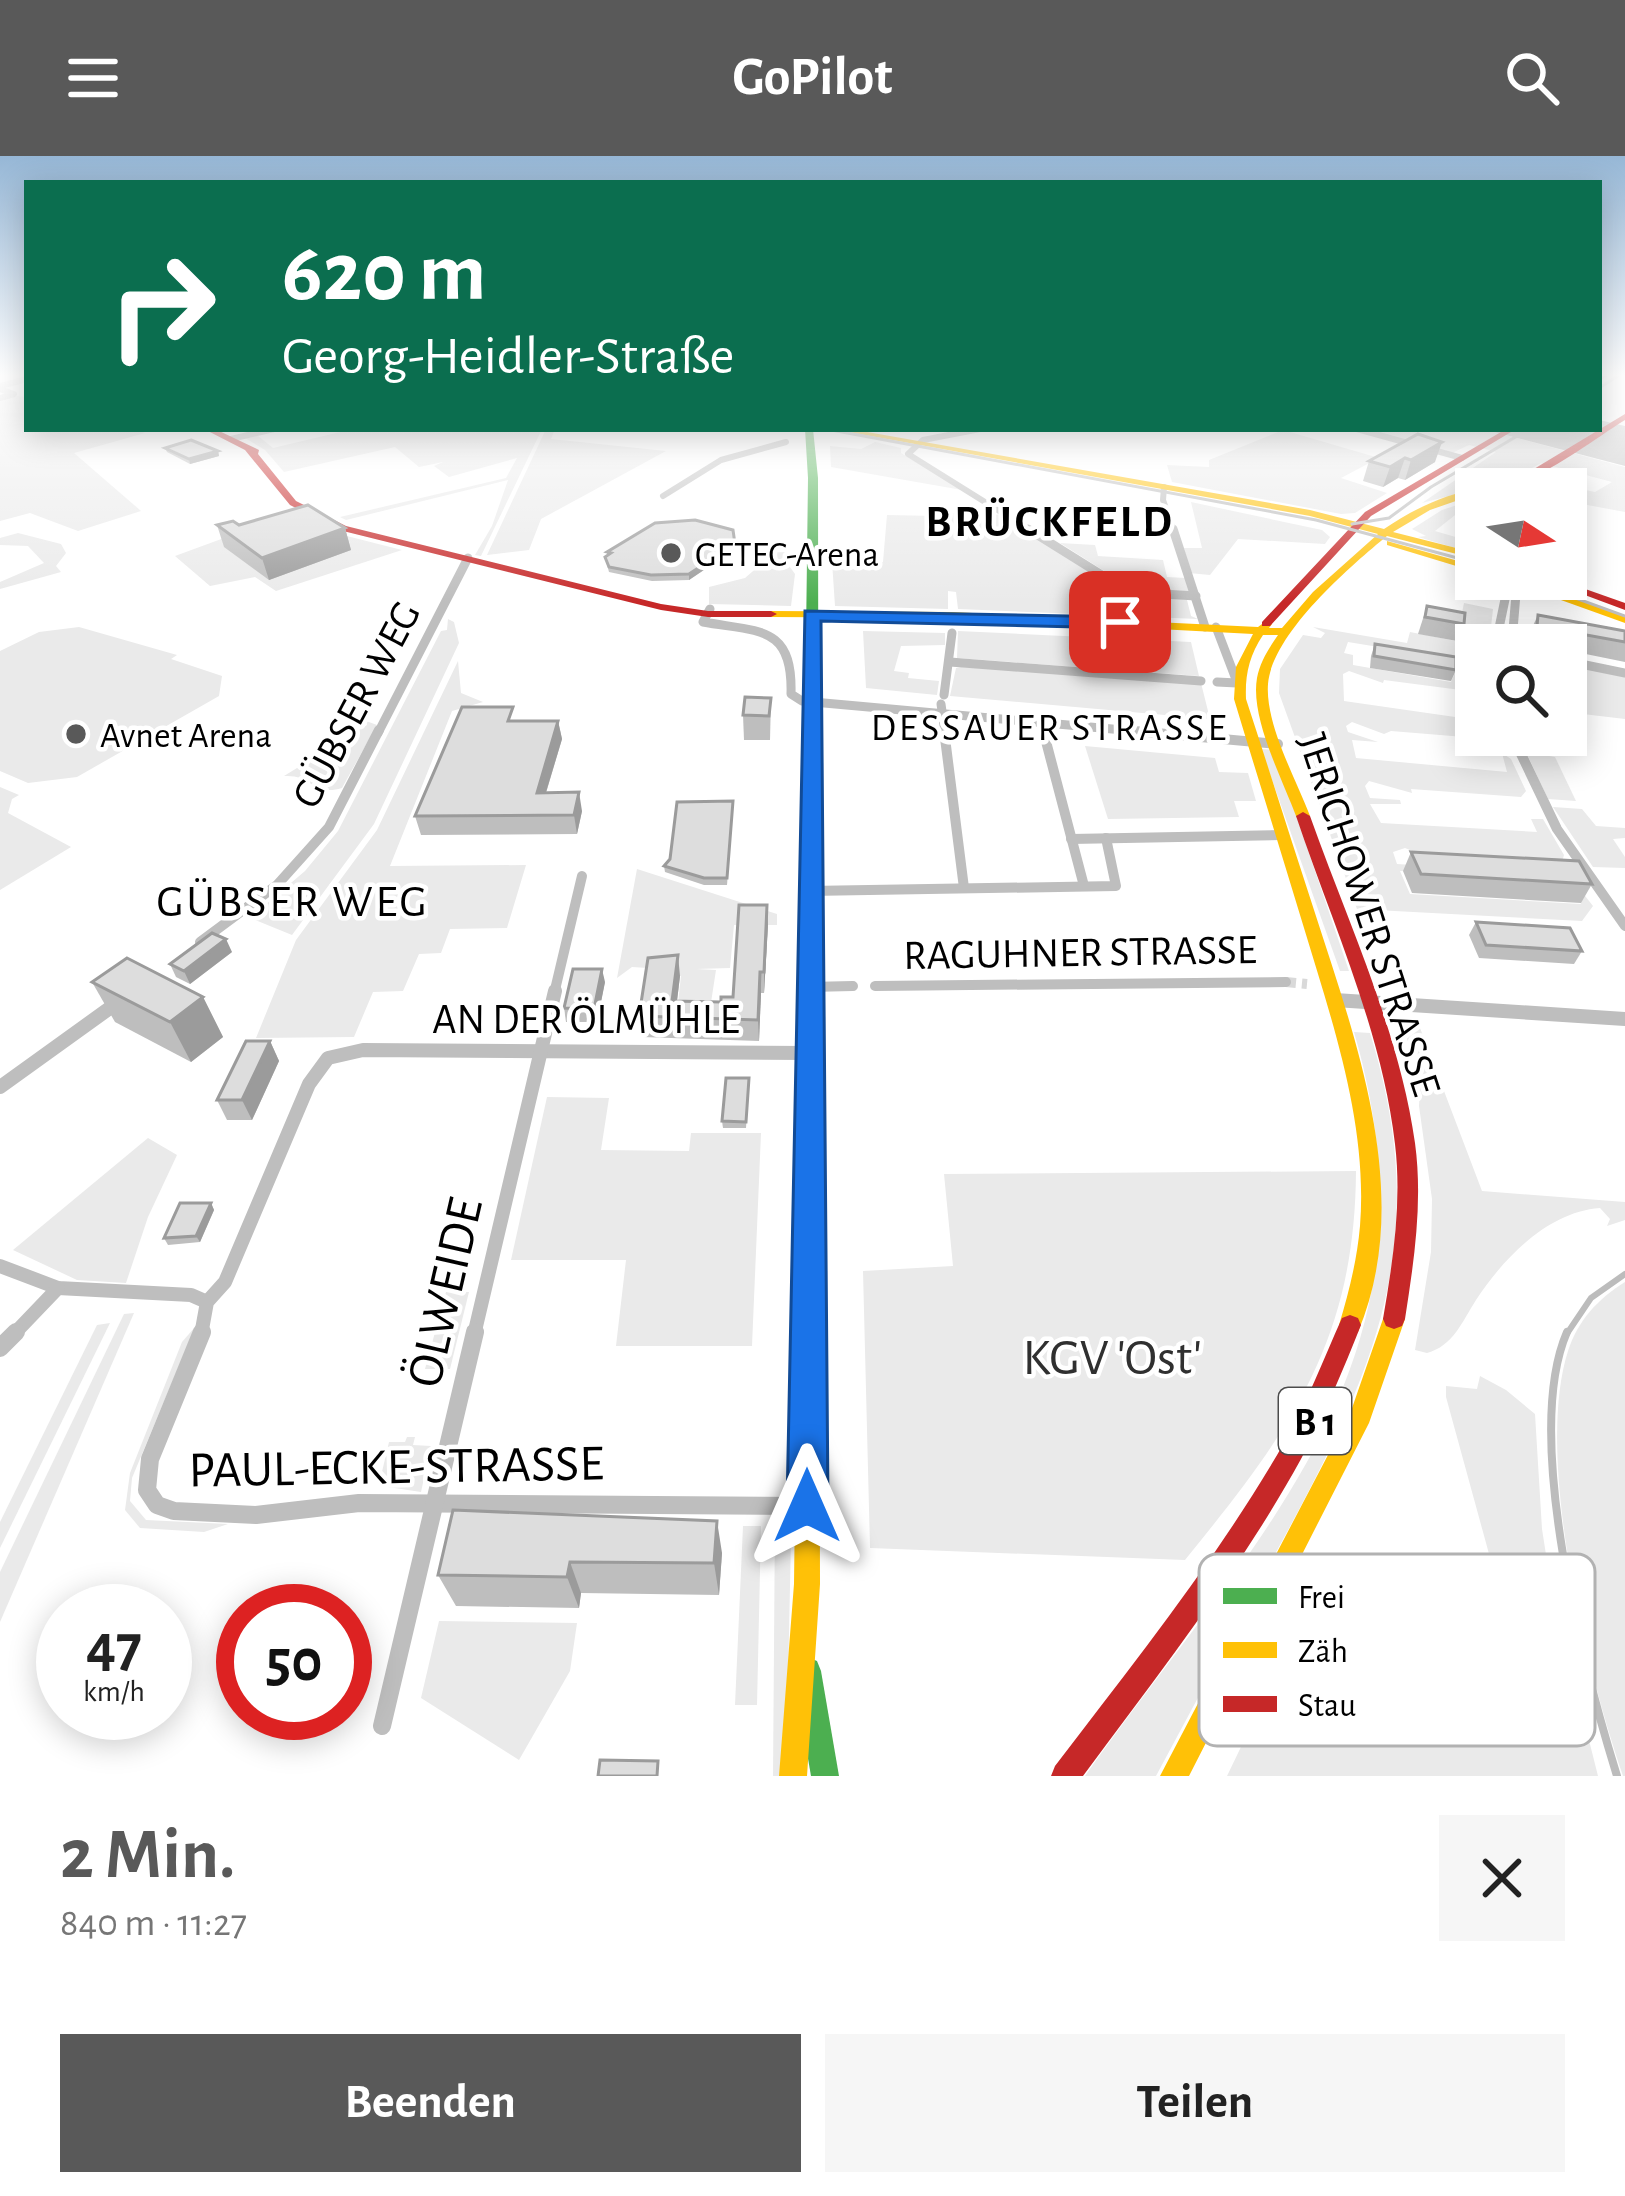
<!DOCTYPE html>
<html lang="de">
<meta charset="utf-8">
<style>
:root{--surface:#fff;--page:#f6f6f6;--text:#222;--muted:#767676;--accent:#595959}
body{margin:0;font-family:"Alegreya Sans",sans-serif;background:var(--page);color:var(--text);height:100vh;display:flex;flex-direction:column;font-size:45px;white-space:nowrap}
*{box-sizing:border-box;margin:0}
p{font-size:39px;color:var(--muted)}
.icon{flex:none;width:66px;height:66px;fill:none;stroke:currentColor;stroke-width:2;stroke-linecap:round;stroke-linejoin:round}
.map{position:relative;height:1620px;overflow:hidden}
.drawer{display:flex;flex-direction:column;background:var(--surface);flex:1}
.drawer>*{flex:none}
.banner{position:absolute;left:24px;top:24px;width:1578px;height:252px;border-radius:0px;box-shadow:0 6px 30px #0003;background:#0b6e4f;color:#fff;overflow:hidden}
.needle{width:78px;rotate:102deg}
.controls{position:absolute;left:1455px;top:312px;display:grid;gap:24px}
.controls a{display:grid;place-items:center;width:132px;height:132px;border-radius:0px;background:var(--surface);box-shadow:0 6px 30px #0003;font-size:60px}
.speed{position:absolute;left:36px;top:1428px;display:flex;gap:24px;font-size:60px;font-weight:700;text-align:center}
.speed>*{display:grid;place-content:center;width:156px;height:156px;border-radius:50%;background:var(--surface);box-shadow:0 6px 30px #0003;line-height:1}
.speed small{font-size:30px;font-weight:400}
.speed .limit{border:18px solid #d22;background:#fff;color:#111}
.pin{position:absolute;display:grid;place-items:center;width:102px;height:102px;color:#fff;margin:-51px;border-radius:24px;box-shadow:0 6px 18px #0006}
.me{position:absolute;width:132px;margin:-66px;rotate:0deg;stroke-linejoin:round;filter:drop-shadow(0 0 9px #0008)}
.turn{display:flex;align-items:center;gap:42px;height:252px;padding:0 60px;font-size:54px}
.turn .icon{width:156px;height:156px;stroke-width:2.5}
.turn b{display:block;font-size:84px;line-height:102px}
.round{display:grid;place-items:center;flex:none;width:126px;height:126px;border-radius:0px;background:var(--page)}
.summary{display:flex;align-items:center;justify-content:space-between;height:204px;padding:0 60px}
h1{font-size:72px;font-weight:700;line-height:90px;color:var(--accent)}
.cta{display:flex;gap:24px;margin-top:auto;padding:24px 60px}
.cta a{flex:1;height:138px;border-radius:0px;background:var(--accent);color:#fff;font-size:48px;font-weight:700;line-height:138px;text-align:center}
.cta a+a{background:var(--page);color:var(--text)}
header{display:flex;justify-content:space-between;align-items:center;height:156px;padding:0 60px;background:var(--accent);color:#fff;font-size:54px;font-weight:700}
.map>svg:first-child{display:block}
.green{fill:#eaeaea}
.water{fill:#bcbcbc}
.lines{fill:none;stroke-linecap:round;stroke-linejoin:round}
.stream-far1{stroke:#bcbcbc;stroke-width:6}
.stream{stroke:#bcbcbc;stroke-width:8}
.street-tunnel{stroke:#d9d9d9;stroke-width:10;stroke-dasharray:10 6;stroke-linecap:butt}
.street-far4{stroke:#bebebe;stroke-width:6}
.street-far3{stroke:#bebebe;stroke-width:9}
.street-far2{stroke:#bebebe;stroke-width:10}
.street-far1{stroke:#bebebe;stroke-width:14}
.street{stroke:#bebebe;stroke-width:18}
.fast{fill:#4caf50;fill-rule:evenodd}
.slow{fill:#ffc107;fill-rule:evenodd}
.jam{fill:#c62828;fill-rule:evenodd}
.tram{stroke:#bdbdbd;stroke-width:3}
.wall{fill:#bebebe}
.shaded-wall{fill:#9b9b9b}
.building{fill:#ddd;stroke:#9b9b9b;stroke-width:3}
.route{fill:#1a73e8;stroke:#114b97;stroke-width:3}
.poi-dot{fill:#595959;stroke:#fff;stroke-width:4.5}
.labels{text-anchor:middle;stroke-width:9;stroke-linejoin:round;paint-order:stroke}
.far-poi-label{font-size:36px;fill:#000;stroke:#fff;text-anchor:start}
.far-neighbourhood-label{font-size:39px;letter-spacing:3px;fill:#000;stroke:#fff}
.shield{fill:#fff;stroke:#4c4c4c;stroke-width:3}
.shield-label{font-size:39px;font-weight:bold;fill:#000}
.street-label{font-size:42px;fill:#000;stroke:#fff}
.far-district-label{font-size:45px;font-weight:bold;letter-spacing:3px;fill:#000;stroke:#fff}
.neighbourhood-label{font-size:45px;letter-spacing:3px;fill:#000;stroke:#fff}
.near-street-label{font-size:51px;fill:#000;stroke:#fff}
.near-park-label{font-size:51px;fill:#303030;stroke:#fff}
.key{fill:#fff;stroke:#b2b2b2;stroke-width:3}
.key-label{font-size:33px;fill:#000}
</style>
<header><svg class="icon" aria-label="menu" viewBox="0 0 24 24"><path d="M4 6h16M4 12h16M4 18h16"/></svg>GoPilot<svg class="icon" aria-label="search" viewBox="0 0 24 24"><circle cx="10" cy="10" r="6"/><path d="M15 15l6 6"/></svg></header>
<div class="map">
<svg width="1625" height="1620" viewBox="0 0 1625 1620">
<rect width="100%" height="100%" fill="#fff"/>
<g class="green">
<path d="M14 240 27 241V273H135L145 277 74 297 141 355 78 375 30 357 0 365V244Z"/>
<path d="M353 273H542L481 400 475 399 492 370 508 324 346 364 340 361 506 322 517 302 449 321 434 310 443 306 419 311 395 291 284 316 265 294 245 282 257 279 273 292Z"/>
<path d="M546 273H555L551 283 666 295 541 363 529 394 487 399Z"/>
<path d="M1362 273H1483L1625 311V356L1566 345V333H1522L1543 325 1595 336 1612 326 1541 307 1513 323 1422 347 1496 296 1469 289 1452 297Z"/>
<path d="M1283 274 1379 302 1341 322 1387 337 1355 357 1341 358 1172 326 1167 309 1209 311V304Z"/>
<path d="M875 286 901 292V297L962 334 831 311 830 290 861 293Z"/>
<path d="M1476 343V359L1460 355 1435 375 1476 387V398L1418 381 1426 380 1412 373 1442 354Z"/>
<path d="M1191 346 1322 374 1330 381 1325 388 1238 383 1210 419 1189 417 1184 392H1202Z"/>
<path d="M936 354 976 361 1002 358 1141 446 1150 447 1154 439 1187 444 1191 460 1198 463 958 453 956 436 948 435V453L835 450 832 405 883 406 887 359 936 360Z"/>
<path d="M292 357 331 376 402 394 276 435 255 421 210 430 175 400Z"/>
<path d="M18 377 61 388 66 397 56 410 61 416 0 433V426L44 407 28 390 0 389V382Z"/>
<path d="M1060 387 1095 389 1098 400 1163 404 1167 421 1186 422 1191 437 1136 435Z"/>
<path d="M787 396V407L795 418 791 450 709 448V431L745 422 760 409 759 397Z"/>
<path d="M1464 447 1493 453 1489 489H1476V507L1348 486 1344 497 1353 499V509L1451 526 1457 512 1476 515V536L1384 524 1383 527 1349 515 1343 518 1344 545 1476 564V579H1502L1501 584 1391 575 1384 578 1352 566 1346 570 1348 576 1378 586 1352 584 1356 602 1507 616 1502 597 1511 603 1526 635 1521 641 1411 633 1412 637 1369 625 1365 630 1370 642 1400 644 1401 648H1370L1381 667 1537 676 1531 663H1543L1564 699 1562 706 1430 702 1405 692 1393 696 1397 708 1429 710 1431 716 1400 715 1410 738 1581 748 1571 722 1593 750 1582 765 1357 753 1279 537 1280 513 1303 479 1321 482 1325 477 1313 471 1407 487 1410 476 1456 485Z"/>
<path d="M448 463 454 466 459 487 374 668 292 779 250 762 305 715 338 675 441 475 447 474Z"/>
<path d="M79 471 177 499 171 503 222 520 219 540 77 621 28 627 0 615V495L39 476Z"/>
<path d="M863 475 945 477V489L901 490 894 515 909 517 908 522 939 525 937 539 866 532Z"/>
<path d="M958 475 1191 486 1199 520 957 502Z"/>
<path d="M458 505 461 537 483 546 452 555 390 710 526 709 507 772 450 773 441 797 419 798 403 835 373 836 354 881 256 882 296 784 377 674Z"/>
<path d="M1566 509 1625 521V563L1566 556Z"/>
<path d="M961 511 1201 527 1210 563 950 540 956 512Z"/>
<path d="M366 565 377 569 342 632C313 641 312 618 284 620L367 569Z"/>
<path d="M1085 590 1215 602 1219 616 1248 617 1256 645H1234L1239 661 1108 663Z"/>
<path d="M1261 593 1274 594 1349 815H1340Z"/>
<path d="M1526 596 1555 601 1576 645 1548 643Z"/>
<path d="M0 631 19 639 12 643 8 657 71 691 0 734Z"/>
<path d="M1553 651 1582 653 1596 670 1625 672V682L1613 683 1625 701V712L1593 711Z"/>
<path d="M637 713 777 758V769H734L730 812 696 813 716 814 708 866H676L681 820H644L645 814H679L632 811 617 822Z"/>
<path d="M1404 863 1417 864 1482 1035 1625 1046V1064L1607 1070 1610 1063 1600 1052C1547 1056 1503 1103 1476 1144 1462 1166 1453 1190 1427 1197L1415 1194 1431 1096 1432 1043 1419 950 1421 917 1400 866Z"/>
<path d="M1354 876 1370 877C1433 1082 1378 1209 1281 1387 1239 1465 1198 1542 1156 1620H1085C1260 1373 1450 1207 1354 876Z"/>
<path d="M547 941 609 942 601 994 689 995 691 977H761L752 1190H616L626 1104H511Z"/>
<path d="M148 982 177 999 148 1061 126 1127 77 1124 13 1094Z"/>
<path d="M1356 1015C1355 1187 1289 1276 1185 1404L870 1392 863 1115 953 1110 944 1018Z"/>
<path d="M1625 1126V1620H1623C1587 1516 1534 1301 1568 1195 1578 1164 1598 1143 1625 1126Z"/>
<path d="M446 1136H469L450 1213H425Z"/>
<path d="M134 1157 0 1466V1416L124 1158Z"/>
<path d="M110 1167 0 1392V1366L97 1169Z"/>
<path d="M195 1171 132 1322 130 1345 146 1364 228 1368 204 1376 140 1372 125 1354 130 1317 182 1186Z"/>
<path d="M1480 1220 1506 1234 1535 1258 1542 1373 1552 1437 1598 1620H1227L1320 1427 1496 1446 1524 1561 1534 1562 1446 1241V1230L1477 1233Z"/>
<path d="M407 1281H415L413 1289 431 1290 421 1336 388 1331 381 1320 389 1286H405Z"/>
<path d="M775 1360 791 1382 786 1620H773Z"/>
<path d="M743 1370H761L757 1549H735Z"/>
<path d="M439 1465 577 1467 570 1515 519 1604 421 1542Z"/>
</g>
<path class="water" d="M1599 264 1625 270V310L1483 273H1599Z"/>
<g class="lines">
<path class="stream-far1" d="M1566 1179 1591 1142 1625 1118"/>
<path class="stream" d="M1567 1176C1522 1280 1584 1513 1617 1620"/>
<path class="street-tunnel" d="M1286 826 1307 828"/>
<g class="street-far4">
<path d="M0 230 27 223"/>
<path d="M0 233 14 238 0 242"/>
<path d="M645 273H650"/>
<path d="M980 273 923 284 908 298 1033 376"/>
<path d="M1357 273 1462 302"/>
<path d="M231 283 274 273"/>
<path d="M1164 331 1163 344 1174 376"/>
<path d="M663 340 721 304 786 286"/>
</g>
<g class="street-far3">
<path d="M1028 373 1129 436 1196 440"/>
<path d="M1173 373 1205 471"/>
<path d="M710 453 703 466C759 476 793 469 791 538L802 545 1156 577"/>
<path d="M1216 471 1237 526"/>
<path d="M1501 489 1499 472 1508 429 1522 423"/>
<path d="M1504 489 1513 474 1517 426"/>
<path d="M1566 505 1625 517"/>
<path d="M950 506 1201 525"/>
<path d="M1217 526 1237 527"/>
<path d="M944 539 952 477"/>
<path d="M941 548 945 577"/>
<path d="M1041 566 1044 577"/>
<path d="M378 577 468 402"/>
</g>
<g class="street-far2">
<path d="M944 574 964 732"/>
<path d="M1043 574 1084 730"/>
<path d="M1123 574 1278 588"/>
<path d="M1512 579 1557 673 1625 770"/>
<path d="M1071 683 1282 679"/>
<path d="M809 735 1116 730 1106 682"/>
<path d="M200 786 277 729 329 671 379 574"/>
<path d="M875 830 1286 826"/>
<path d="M809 831 853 830"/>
<path d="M554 838 582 720"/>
</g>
<g class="street-far1">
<path d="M1335 844 1625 863"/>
<path d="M0 931 121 844"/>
<path d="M0 1110 58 1132 191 1139 207 1146"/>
<path d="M13 1179 58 1132"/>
<path d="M201 1179 207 1146 225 1126 309 928 328 902 363 894 808 897"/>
<path d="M474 1179 555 835"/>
</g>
<g class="street">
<path d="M202 1176 150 1303 147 1334 157 1349 174 1355 256 1359 359 1347 807 1350"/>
<path d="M0 1192 16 1176"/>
<path d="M382 1570 475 1176"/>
</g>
<g class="fast">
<path d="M805 273H813L818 322 819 1038 816 1044 809 1046 802 1044 799 1038 808 322Z"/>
<path d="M807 1501 817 1505 821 1515 839 1620H811L793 1515 797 1505Z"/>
</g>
<g class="slow">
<path d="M832 273H850L1310 354 1384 373C1412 354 1446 337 1479 333H1476V338L1430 354 1393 376 1476 397V403L1387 380C1349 411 1272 478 1268 528 1265 568 1296 623 1310 660L1308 663H1298L1296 660C1282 622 1250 562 1257 522 1260 506 1269 492 1278 479H1263C1249 500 1245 519 1246 543 1269 613 1291 684 1314 754 1356 885 1415 1040 1358 1176L1350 1179 1342 1176 1339 1169C1349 1136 1357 1104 1360 1070 1368 969 1333 868 1304 772 1281 696 1257 619 1234 543L1236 511 1253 478 952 462 771 461 765 458 771 455 952 456 1258 471 1266 465 1272 468 1269 472H1282L1313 436 1378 378 1310 360Z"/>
<path d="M1387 385 1476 410V416L1387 389Z"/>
<path d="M1502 423H1517L1625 460V467Z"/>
<path d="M809 1030 816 1032 819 1038 820 1428 807 1620H779L794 1428 799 1038 802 1032Z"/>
<path d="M1394 1153 1402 1156 1405 1163 1369 1267 1189 1620H1160L1351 1255 1383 1163 1386 1156Z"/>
</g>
<g class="jam">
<path d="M1599 220H1607L1599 225Z"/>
<path d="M1625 258V264C1583 290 1533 333 1482 333L1524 319Z"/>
<path d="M204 273H215L259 294 258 298 296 345 346 370 661 448 708 455H771L777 458 771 461H708L661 454 339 374 290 349 245 294Z"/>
<path d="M1506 273H1516L1371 360 1270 470H1262V466L1365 356Z"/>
<path d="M1542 423H1557L1625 447V454Z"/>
<path d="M1303 656 1310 660C1348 767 1399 874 1415 987 1423 1046 1414 1105 1405 1163L1402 1170 1394 1173 1386 1170 1383 1163C1393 1105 1402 1046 1395 988 1382 875 1332 767 1296 660Z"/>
<path d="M1350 1159 1358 1162 1361 1169C1343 1214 1324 1260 1301 1303 1239 1416 1159 1517 1083 1620H1051L1055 1610C1135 1505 1218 1402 1284 1287 1307 1247 1323 1204 1342 1162Z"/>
</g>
<g class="tram">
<path d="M1599 232 1618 220"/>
<path d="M826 273 1316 364 1476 407"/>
<path d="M1352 368 1389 362 1431 331 1529 273"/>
<path d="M1523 423 1625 460"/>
</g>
</g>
<g class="wall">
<path d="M1418 278 1435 306 1405 324 1398 322 1383 331 1363 325 1369 305Z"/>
<path d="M165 292 218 295 219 300 190 308 167 296Z"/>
<path d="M217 369 345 372 351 394 269 424 224 391Z"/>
<path d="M735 393 689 424 652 425 609 416 605 401 607 399V396Z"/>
<path d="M1427 450 1464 468 1457 485 1418 478Z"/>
<path d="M1538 459 1625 475V506L1566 494V489L1529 487 1530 476Z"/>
<path d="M1375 488 1456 514 1451 525 1370 512 1371 500Z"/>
<path d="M771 542 770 584H744L743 559Z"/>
<path d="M516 565H558L562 583 546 637 582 655 577 678 421 679 415 660Z"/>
<path d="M733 652 727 729H704L665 716 664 710 670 703Z"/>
<path d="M1411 696 1592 728 1581 747 1412 737 1403 715Z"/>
<path d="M1476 766 1582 795 1574 808 1479 802 1469 779Z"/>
<path d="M768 769 764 837H761L759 885 642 881 639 860 680 820 677 845 721 846 733 841Z"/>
<path d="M232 796 190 828 176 821 170 808Z"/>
<path d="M92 826 203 841 223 881 191 906 115 866Z"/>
<path d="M605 826 597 866H566L564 852Z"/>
<path d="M270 885 279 905 252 964H227L217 944Z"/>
<path d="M749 929 746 972H723L722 965Z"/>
<path d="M211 1047 214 1054 200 1086 168 1089 164 1082Z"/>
<path d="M453 1354 722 1397 719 1439 581 1437 579 1452 456 1450 438 1419Z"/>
</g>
<g class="shaded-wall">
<path d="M1442 286 1435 306 1405 324 1411 304Z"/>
<path d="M218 295 219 300 190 308 189 303Z"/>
<path d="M1405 302 1398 322 1383 331 1390 311Z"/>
<path d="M345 372 351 394 269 424 262 402Z"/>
<path d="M735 388V393L689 424V418Z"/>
<path d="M558 565 562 583 540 656 537 637Z"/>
<path d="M579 636 582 655 577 678 574 659Z"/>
<path d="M767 749 768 769 764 837V816Z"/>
<path d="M226 783 232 796 190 828 184 815Z"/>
<path d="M678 799 680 820 675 861 672 845Z"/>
<path d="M602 813 605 826 597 866 594 853Z"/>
<path d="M760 816 761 837 759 885 758 864Z"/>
<path d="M203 841 223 881 191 906 170 866Z"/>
<path d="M270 885 279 905 252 964 242 944Z"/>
<path d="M211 1047 214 1054 200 1086 196 1080Z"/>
<path d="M717 1365 722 1397 719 1439 714 1407Z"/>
<path d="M570 1406 581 1437 579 1452 567 1421Z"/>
</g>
<g class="building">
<path d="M1418 278 1442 286 1411 304 1405 302 1390 311 1369 305Z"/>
<path d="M191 284 218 295 189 303 165 292Z"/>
<path d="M308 349 345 372 262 402 217 369 233 365 239 369Z"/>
<path d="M695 364 733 374 735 388 689 418 651 419 609 411 605 401 611 397 607 396 655 367Z"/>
<path d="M1427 450 1465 457 1464 468 1425 461Z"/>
<path d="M1538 459 1625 475V486L1537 470Z"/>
<path d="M1375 488 1456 501V514L1374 500Z"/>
<path d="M745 541 771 542 769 560 743 559Z"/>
<path d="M462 551H513L508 565H558L537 637 579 636 574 659 415 660Z"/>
<path d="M733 645 727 722H704L664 710 670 703 677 646Z"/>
<path d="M1411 696 1579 705 1592 728 1421 718Z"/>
<path d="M739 749H767L764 816H760L758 864 639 860 648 802 678 799 672 845 721 846V841H733Z"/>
<path d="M1476 766 1570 772 1582 795 1486 789Z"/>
<path d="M212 777 226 783 184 815 170 808Z"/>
<path d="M127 802 203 841 170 866 92 826Z"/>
<path d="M573 813H602L594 853 564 852Z"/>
<path d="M246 885H270L242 944H217Z"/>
<path d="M726 922H749L746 966 722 965Z"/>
<path d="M180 1047H211L196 1080 164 1082Z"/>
<path d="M453 1354 717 1365 714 1407 570 1406 567 1421 438 1419Z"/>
<path d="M600 1604 658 1605 657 1620H598Z"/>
</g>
<linearGradient id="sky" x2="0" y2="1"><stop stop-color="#96b7d6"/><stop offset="0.49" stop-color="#fff"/><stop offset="1" stop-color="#fff" stop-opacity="0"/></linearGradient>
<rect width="1625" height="447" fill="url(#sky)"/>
<path class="route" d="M805 455 1120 461 1130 466 1120 472 821 465 828 1350 822 1364 807 1370 793 1364 787 1350Z"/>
<g class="poi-dot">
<circle cx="671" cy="397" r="12"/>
<circle cx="76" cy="578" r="12"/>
</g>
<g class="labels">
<g class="far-poi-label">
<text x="695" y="410">GETEC-Arena</text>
<text x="100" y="591">Avnet Arena</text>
</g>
<g class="far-neighbourhood-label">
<text x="1050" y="584">DESSAUER STRASSE</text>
</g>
<rect class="shield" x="1279" y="1232" width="72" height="66" rx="9"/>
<g class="shield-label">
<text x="1315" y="1279">B 1</text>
</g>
<g class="street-label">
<text transform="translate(355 548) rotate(-62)" y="15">GÜBSER WEG</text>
<text transform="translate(1371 758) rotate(72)" y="15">JERICHOWER STRASSE</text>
<text transform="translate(1080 795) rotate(-1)" y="15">RAGUHNER STRASSE</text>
<text x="586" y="877">AN DER ÖLMÜHLE</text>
</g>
<g class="far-district-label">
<text x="1050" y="380">BRÜCKFELD</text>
</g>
<g class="neighbourhood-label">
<text x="293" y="760">GÜBSER WEG</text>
</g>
<g class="near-street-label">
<text transform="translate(443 1136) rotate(-77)" y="18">ÖLWEIDE</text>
<text transform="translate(396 1309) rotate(-1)" y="18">PAUL-ECKE-STRASSE</text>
</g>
<g class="near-park-label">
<text x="1112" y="1218">KGV 'Ost'</text>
</g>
</g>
<rect x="1199" y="1398" width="396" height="192" rx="18" class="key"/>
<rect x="1223" y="1432" width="54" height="16" fill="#4caf50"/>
<rect x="1223" y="1486" width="54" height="16" fill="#ffc107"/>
<rect x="1223" y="1540" width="54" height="16" fill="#c62828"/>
<g class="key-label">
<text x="1298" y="1452">Frei</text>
<text x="1298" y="1506">Zäh</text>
<text x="1298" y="1560">Stau</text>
</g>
</svg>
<div class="controls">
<a><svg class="needle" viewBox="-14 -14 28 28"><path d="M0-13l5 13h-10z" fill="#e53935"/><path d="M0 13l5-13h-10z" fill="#767676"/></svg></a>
<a><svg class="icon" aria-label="search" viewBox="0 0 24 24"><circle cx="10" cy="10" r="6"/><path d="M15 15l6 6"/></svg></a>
</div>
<div class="speed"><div>47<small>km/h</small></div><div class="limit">50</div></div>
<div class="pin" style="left:1120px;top:466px;background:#d93025"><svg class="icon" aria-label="arrive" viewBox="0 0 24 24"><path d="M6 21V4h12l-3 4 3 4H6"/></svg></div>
<svg class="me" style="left:807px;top:1350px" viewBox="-20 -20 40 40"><path d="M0-17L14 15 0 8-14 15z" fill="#1a73e8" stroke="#fff" stroke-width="4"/></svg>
<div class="banner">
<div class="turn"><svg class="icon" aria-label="right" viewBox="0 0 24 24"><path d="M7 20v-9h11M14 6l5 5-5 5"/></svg><div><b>620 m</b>Georg-Heidler-Straße</div></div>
</div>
</div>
<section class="drawer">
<div class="summary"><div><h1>2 Min.</h1><p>840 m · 11:27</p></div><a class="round"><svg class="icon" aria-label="close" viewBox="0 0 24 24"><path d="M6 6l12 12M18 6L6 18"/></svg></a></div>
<div class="cta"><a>Beenden</a><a>Teilen</a></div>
</section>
